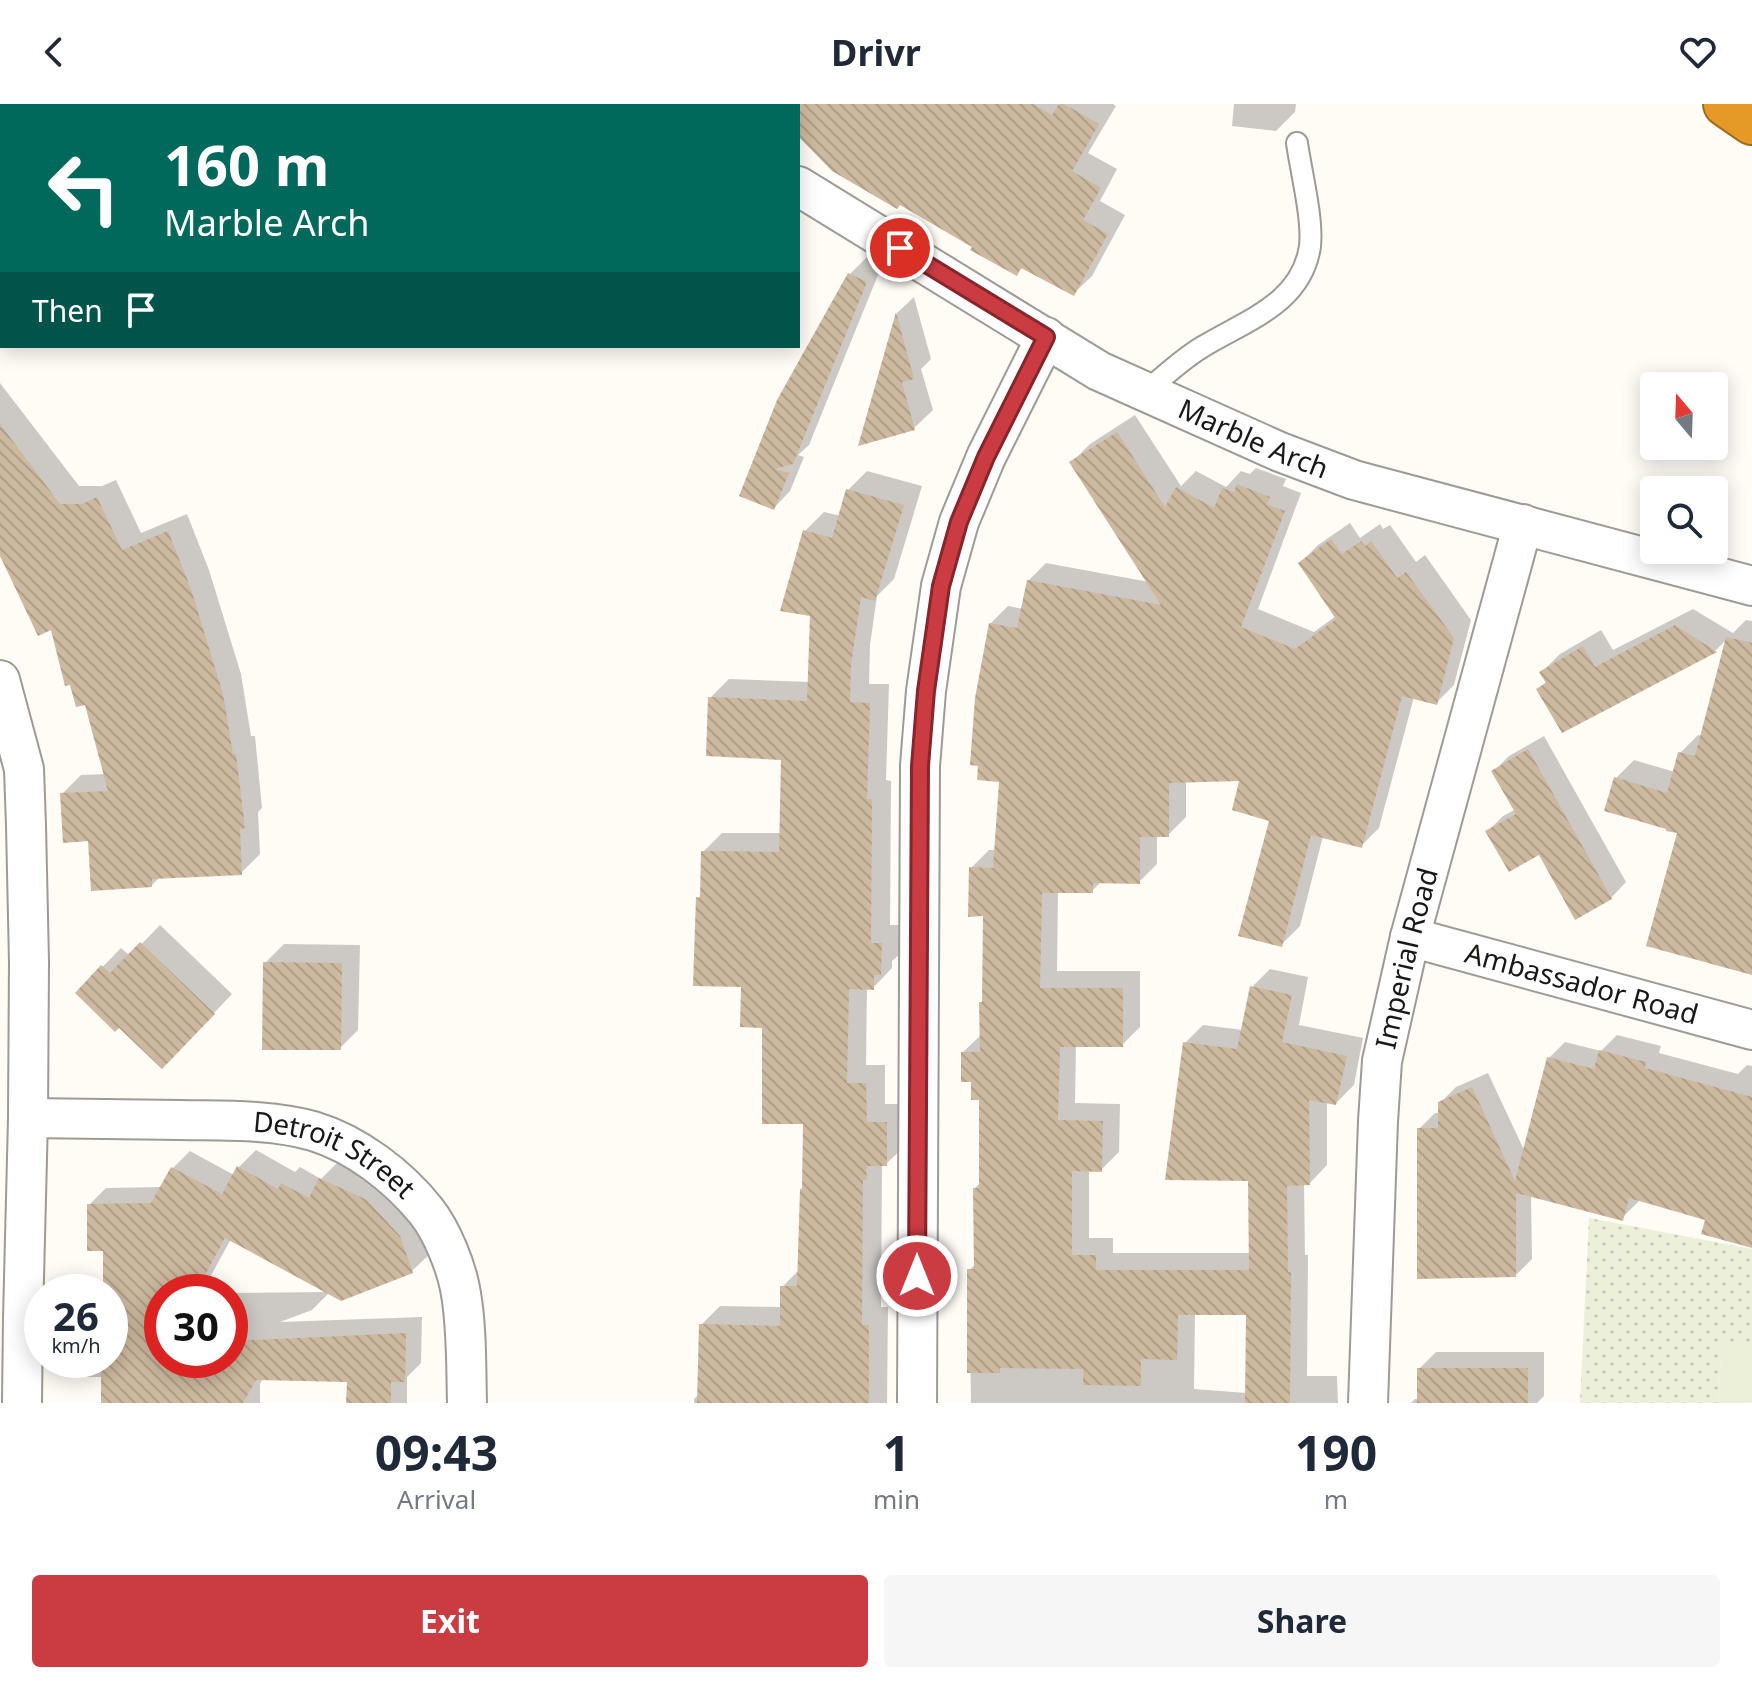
<!DOCTYPE html>
<style>
:root{--surface:#fff;--page:#f6f6f7;--text:#1f2937;--muted:#747a83;--accent:#cb3b42}
body{margin:0;font-family:"Noto Sans",sans-serif;background:var(--page);color:var(--text);height:100vh;display:flex;flex-direction:column;font-size:30px;white-space:nowrap}
*{box-sizing:border-box;margin:0}
p{font-size:26px;color:var(--muted)}
.icon{flex:none;width:44px;height:44px;fill:none;stroke:currentColor;stroke-width:2;stroke-linecap:round;stroke-linejoin:round}
.map{position:relative;height:1299px;overflow:hidden}
.side{display:flex;flex-direction:column;background:var(--surface);flex:1}
.side>*{flex:none}
.hud{position:absolute;left:0px;top:0px;width:800px;height:244px;box-shadow:0 4px 20px #0003;background:#00695c;color:#fff;overflow:hidden}
.needle{width:52px;rotate:341deg}
.buttons{position:absolute;left:1640px;top:268px;display:grid;gap:16px}
.buttons a{display:grid;place-items:center;width:88px;height:88px;border-radius:8px;background:var(--surface);box-shadow:0 4px 20px #0003;font-size:40px}
.speed{position:absolute;left:24px;top:1170px;display:flex;gap:16px;font-size:40px;font-weight:700;text-align:center}
.speed>*{display:grid;place-content:center;width:104px;height:104px;border-radius:50%;background:var(--surface);box-shadow:0 4px 20px #0003;line-height:1}
.speed small{font-size:20px;font-weight:400}
.speed .limit{border:12px solid #d22;background:#fff;color:#111}
.pin{position:absolute;display:grid;place-items:center;width:68px;height:68px;color:#fff;margin:-34px;border:4px solid #fff;border-radius:50%;box-shadow:0 2px 8px #0007}
.me{position:absolute;width:88px;margin:-44px;rotate:0deg;stroke-linejoin:round;filter:drop-shadow(0 0 6px #0008)}
.turn{display:flex;align-items:center;gap:28px;height:168px;padding:0 32px;font-size:36px}
.turn .icon{width:104px;height:104px;stroke-width:2.5}
.turn b{display:block;font-size:56px;line-height:68px}
.then{display:flex;align-items:center;height:76px;padding:0 32px;background:#0003;gap:16px;font-size:30px}
.eta{display:flex;justify-content:space-evenly;align-items:center;height:136px;text-align:center}
.eta b{font-size:48px;font-weight:700;line-height:56px}
.button{display:flex;gap:16px;margin-top:auto;padding:16px 32px}
.button a{flex:1;height:92px;border-radius:8px;background:var(--accent);color:#fff;font-size:32px;font-weight:700;line-height:92px;text-align:center}
.button a+a{background:var(--page);color:var(--text)}
header{display:flex;justify-content:space-between;align-items:center;height:104px;padding:0 32px;background:var(--surface);font-size:36px;font-weight:700}
.map>svg:first-child{display:block}
.grass{fill:url(#grass-dots)}
.garden{fill:#ecf0d9}
.shadow{fill:#0003;fill-rule:evenodd}
.building{fill:url(#building-back-hatch)}
.lines{fill:none;stroke-linecap:round;stroke-linejoin:round}
.lane-casing{stroke:#9e9a95;stroke-width:24}
.street-casing{stroke:#9e9a95;stroke-width:42}
.highway-casing{stroke:#9e6c20;stroke-width:48}
.lane{stroke:#fff;stroke-width:20}
.street{stroke:#fff;stroke-width:38}
.highway{stroke:#e59926;stroke-width:44}
.route-casing{stroke:#84262b;stroke-width:20}
.route{stroke:#cb3b42;stroke-width:14}
.labels{text-anchor:middle;stroke-width:7;stroke-linejoin:round;paint-order:stroke}
.street-label{font-size:28px;fill:#191816;stroke:#fff}
</style>
<header><svg class="icon" aria-label="back" viewBox="0 0 24 24"><path d="M15 5l-7 7 7 7"/></svg>Drivr<svg class="icon" aria-label="heart" viewBox="0 0 24 24"><path d="M12 20l-8-8c-3-5 5-10 8-4 3-6 11-1 8 4z"/></svg></header>
<div class="map">
<svg width="1752" height="1299" viewBox="0 0 1752 1299">
<defs>
<pattern id="grass-dots" width="8" height="8" patternUnits="userSpaceOnUse" patternTransform="scale(2)"><rect width="8" height="8" fill="#ecf0d9"/><path d="M2 2h.1M6 6h.1" fill="none" stroke="#cacdba" stroke-width="1.8" stroke-linecap="round"/></pattern>
<pattern id="building-back-hatch" width="6" height="6" patternUnits="userSpaceOnUse" patternTransform="scale(2)"><rect width="6" height="6" fill="#cdb99f"/><path d="M-1 5l2 2M0 0l6 6M5-1l2 2" fill="none" stroke="#af9e88"/></pattern>
</defs>
<rect width="100%" height="100%" fill="#fffbf5"/>
<path class="grass" d="M1589 1114 1752 1145V1241L1722 1240 1718 1299H1580Z"/>
<path class="garden" d="M1722 1239 1752 1241V1299H1718Z"/>
<g class="shadow">
<path d="M0 0H43L41 2H2V5Z"/>
<path d="M752 0H1113L1116 2 1088 49 1117 65 1100 97 1125 111 1092 172 1073 190 1023 163 1017 169 798 29V2H754Z"/>
<path d="M1234 0H1296L1295 8 1276 27 1232 22Z"/>
<path d="M867 153 882 161 809 341 798 351 804 353 790 387 774 404 742 391 850 170Z"/>
<path d="M2 155V237L0 239V157Z"/>
<path d="M914 193 931 255 921 265 933 306 914 324 861 339 897 209Z"/>
<path d="M0 279 79 382H102L116 376 141 429 187 410 209 466 241 570 251 632H255L262 704 258 708 260 750 241 769 160 773 152 781 90 735 62 690 81 671 106 670 87 598 52 524 0 448Z"/>
<path d="M1135 311 1181 382 1196 367 1226 383 1241 367 1250 370 1256 364 1286 375 1283 382 1301 389 1258 505 1314 528 1336 512 1300 459 1318 441 1350 419 1360 434 1380 420 1383 425 1390 421 1416 458 1425 451 1471 516 1454 581 1436 599 1414 593 1379 724 1361 742 1323 732 1300 822 1282 840 1272 715 1242 675 1186 677V713L1168 731H1157V760L1139 778 1102 777 1092 787H1058L1057 867H1140V923L1122 941H1076L1075 999 1120 1000 1119 1048 1101 1066H1089V1134H1113V1149H1251L1250 1075 1185 939 1203 921 1243 926 1252 883 1270 865 1308 873 1299 921 1363 934 1354 981 1336 999 1327 997V1061L1310 1079H1304L1305 1151H1308L1307 1272H1337L1338 1299H971L969 1166 976 1160 975 1084 981 1078V994L973 976 963 948 982 930 984 896 985 810 971 764 989 746H996L1001 676 990 520 1008 502 1023 505 1028 477 1046 459 1149 478 1072 358 1090 340ZM1195 1209H1248L1247 1289 1194 1285Z"/>
<path d="M867 367 922 382 894 475 877 492 870 541 869 580H889L886 676 891 677 890 821H900V850L892 857V864L873 884 867 883 866 961H885V1000H906V1041L886 1060H882L881 1203H888L887 1299H694V1295L699 1290 701 1221 720 1202 782 1203V1183L799 1166 805 1018 764 922 698 794 702 790 703 748 722 729H781L783 654 710 594 729 575 810 578 812 510 805 427 824 408 841 412 848 386Z"/>
<path d="M1693 505 1733 529 1746 516 1752 517V868L1679 728 1616 674 1634 656 1675 668 1680 649 1698 631 1702 632 1728 534 1716 546 1641 585H1539L1547 577 1542 568 1560 550 1601 526 1613 546Z"/>
<path d="M1544 632 1626 778 1611 794 1540 748 1488 727 1503 712 1516 705 1494 667 1509 652Z"/>
<path d="M160 821 232 890 181 944 119 921 77 889 121 844 130 852Z"/>
<path d="M284 840 360 841 358 926 340 944 265 859Z"/>
<path d="M1617 931 1661 942 1659 949 1738 970 1747 961 1752 962V1142L1707 1114 1639 1094 1638 1098 1622 1114 1531 1091 1532 1155 1516 1171 1419 1025 1435 1009H1440V999L1456 983 1488 969 1525 1048 1549 954 1565 938 1601 947Z"/>
<path d="M256 1046 295 1068 300 1063 321 1075 338 1058 384 1079 416 1115 430 1150 412 1167 329 1189 312 1206 280 1218 422 1213 421 1259 407 1273V1299H348L349 1276 263 1274 260 1280V1299H103V1273H83V1256H110V1188H105V1145L89 1101 106 1084 162 1083 173 1064 190 1047 234 1071 239 1063ZM231 1135 328 1188 230 1189V1256H162V1188H202Z"/>
<path d="M1436 1248H1544V1292L1537 1299H1411L1415 1295H1419V1265Z"/>
</g>
<g class="building">
<path d="M798 0H1033L1052 11 1059 0H1064L1099 20 1072 67 1101 84 1083 116 1108 130 1074 192 1021 164 1017 172 970 146 972 143 900 101 897 105 832 67 798 32Z"/>
<path d="M848 169 867 178 793 360 774 365 789 369 774 406 739 392 777 296Z"/>
<path d="M896 208 914 275 902 278 915 326 858 342Z"/>
<path d="M0 320 60 400H82L97 393 122 446 168 427 191 485 223 590 233 650H236L245 724 240 725 242 771 152 775V783L91 787 88 737 63 739 60 689 108 687 85 601 76 603 70 581 65 582 51 526 38 532 0 452Z"/>
<path d="M1117 328 1165 403 1176 383 1214 404 1222 384 1234 388 1237 380 1270 393 1267 400 1285 407 1241 523 1295 545 1336 515 1298 459 1331 435 1342 450 1361 437 1365 442 1371 437 1397 474 1406 468 1454 534 1437 601 1402 592 1362 744 1311 731 1282 843 1238 832 1269 717 1232 706 1239 677 1169 679V733H1140V780L1093 779V789H1042L1040 884H1123V943H1060L1058 1016 1103 1017 1102 1068 1072 1067V1151H1096V1166H1249L1248 1077 1165 1076 1183 938 1237 945 1250 882 1292 891 1282 938 1347 952 1336 1001 1309 996 1310 1081 1287 1082 1288 1168H1291L1290 1299H1245L1246 1211H1178L1177 1256 1141 1255V1282L1083 1281V1265L1000 1264V1269H967V1165H974L973 1084H979V996H971V978H961V948H980L979 898H982L983 812 968 813 969 763 993 764 999 678 977 676 978 662 970 661 975 594 989 519 1017 524 1027 476 1161 501 1069 358Z"/>
<path d="M846 385 904 401 875 497 861 493 851 561 850 598 870 599 867 695H872L871 839H882L881 871H874V886L849 885 847 979H866L867 1018H887V1062H866L867 1076H863L862 1221H869V1299H697L699 1220 780 1222V1182H797L800 1085H802L803 1020H762V924L740 923 741 883 693 882 696 793 700 794 701 747 779 748 781 656 706 652 708 593 807 597 810 512 780 507 803 426 832 434Z"/>
<path d="M1675 521 1717 548 1562 629 1536 585 1546 579 1539 568 1583 542 1595 563Z"/>
<path d="M1726 533 1752 539V871L1646 842 1677 729 1666 727V725L1604 707 1614 673 1667 689 1678 648 1695 652Z"/>
<path d="M1528 645 1612 795 1575 816 1539 751 1509 768 1485 727 1516 710 1491 667Z"/>
<path d="M140 838 215 910 162 965 119 924 115 928 75 889 101 861 110 869Z"/>
<path d="M263 858 342 859 341 946H262Z"/>
<path d="M1599 946 1646 958 1645 964 1752 993V1144L1701 1130 1705 1116 1629 1094 1623 1117 1516 1089V1173L1417 1175V1024H1438V998L1472 983 1515 1077 1547 953 1594 965Z"/>
<path d="M237 1062 278 1085 281 1079 309 1094 319 1074 367 1096 400 1132 413 1169 341 1197 225 1134 196 1188H162V1256H230V1237L406 1229 405 1278H391V1299H346L347 1278 256 1276 243 1299H101V1256H110V1188H103V1147H87V1100L151 1099 171 1063 222 1090Z"/>
<rect x="1417" y="1264" width="111" height="35"/>
</g>
<g class="lines">
<g class="lane-casing">
<path id="lane" d="M1146 287C1165 272 1183 254 1204 242 1247 216 1302 199 1310 142 1313 114 1301 68 1297 39"/>
</g>
<g class="street-casing">
<g id="street">
<path d="M657 0 660 2"/>
<path id="s1" d="M798 82 1099 267 1280 348 1354 376 1752 482"/>
<path d="M0 576 24 665 26 722 29 858 28 1014 23 1214 22 1299"/>
<path id="s2" d="M1410 833 1752 926"/>
<path id="s3" d="M28 1014C79 1015 130 1015 180 1016 224 1017 270 1015 313 1027 356 1040 398 1072 426 1107 442 1127 457 1164 461 1190 467 1225 466 1263 467 1299"/>
<path d="M917 1299 920 662 926 587 941 482 959 418 986 353 1046 233"/>
<path id="s4" d="M1368 1299 1378 1017 1382 957 1410 833 1523 420"/>
</g>
</g>
<g class="highway-casing">
<path id="highway" d="M1726 0 1752 18"/>
</g>
<use href="#lane" class="lane"/>
<use href="#street" class="street"/>
<use href="#highway" class="highway"/>
</g>
<g class="lines">
<g class="route-casing">
<path id="route" d="M900 144 1046 233 986 353 959 418 941 482 926 587 920 662 917 1172"/>
</g>
<use href="#route" class="route"/>
</g>
<g class="labels">
<g class="street-label">
<text dy="10" stroke="none"><textPath href="#s1" startOffset="522">Marble Arch</textPath></text>
<text dy="10" stroke="none"><textPath href="#s4" startOffset="448">Imperial Road</textPath></text>
<text dy="10" stroke="none"><textPath href="#s2" startOffset="178">Ambassador Road</textPath></text>
<text dy="10" stroke="none"><textPath href="#s3" startOffset="314">Detroit Street</textPath></text>
</g>
</g>
</svg>
<div class="buttons">
<a><svg class="needle" viewBox="-14 -14 28 28"><path d="M0-13l5 13h-10z" fill="#e53935"/><path d="M0 13l5-13h-10z" fill="#747a83"/></svg></a>
<a><svg class="icon" aria-label="search" viewBox="0 0 24 24"><circle cx="10" cy="10" r="6"/><path d="M15 15l6 6"/></svg></a>
</div>
<div class="speed"><div>26<small>km/h</small></div><div class="limit">30</div></div>
<div class="pin" style="left:900px;top:144px;background:#d93025"><svg class="icon" aria-label="arrive" viewBox="0 0 24 24"><path d="M6 21V4h12l-3 4 3 4H6"/></svg></div>
<svg class="me" style="left:917px;top:1172px" viewBox="-20 -20 40 40"><circle r="17" fill="#cb3b42" stroke="#fff" stroke-width="3"/><path d="M0-11L8 9 0 5-8 9z" fill="#fff"/></svg>
<div class="hud">
<div class="turn"><svg class="icon" aria-label="left" viewBox="0 0 24 24"><path d="M17 20v-9H6M10 6l-5 5 5 5"/></svg><div><b>160 m</b>Marble Arch</div></div>
<div class="then">Then<svg class="icon" aria-label="arrive" viewBox="0 0 24 24"><path d="M6 21V4h12l-3 4 3 4H6"/></svg></div>
</div>
</div>
<section class="side">
<div class="eta">
<div><b>09:43</b><p>Arrival</p></div>
<div><b>1</b><p>min</p></div>
<div><b>190</b><p>m</p></div>
</div>
<div class="button"><a>Exit</a><a>Share</a></div>
</section>
